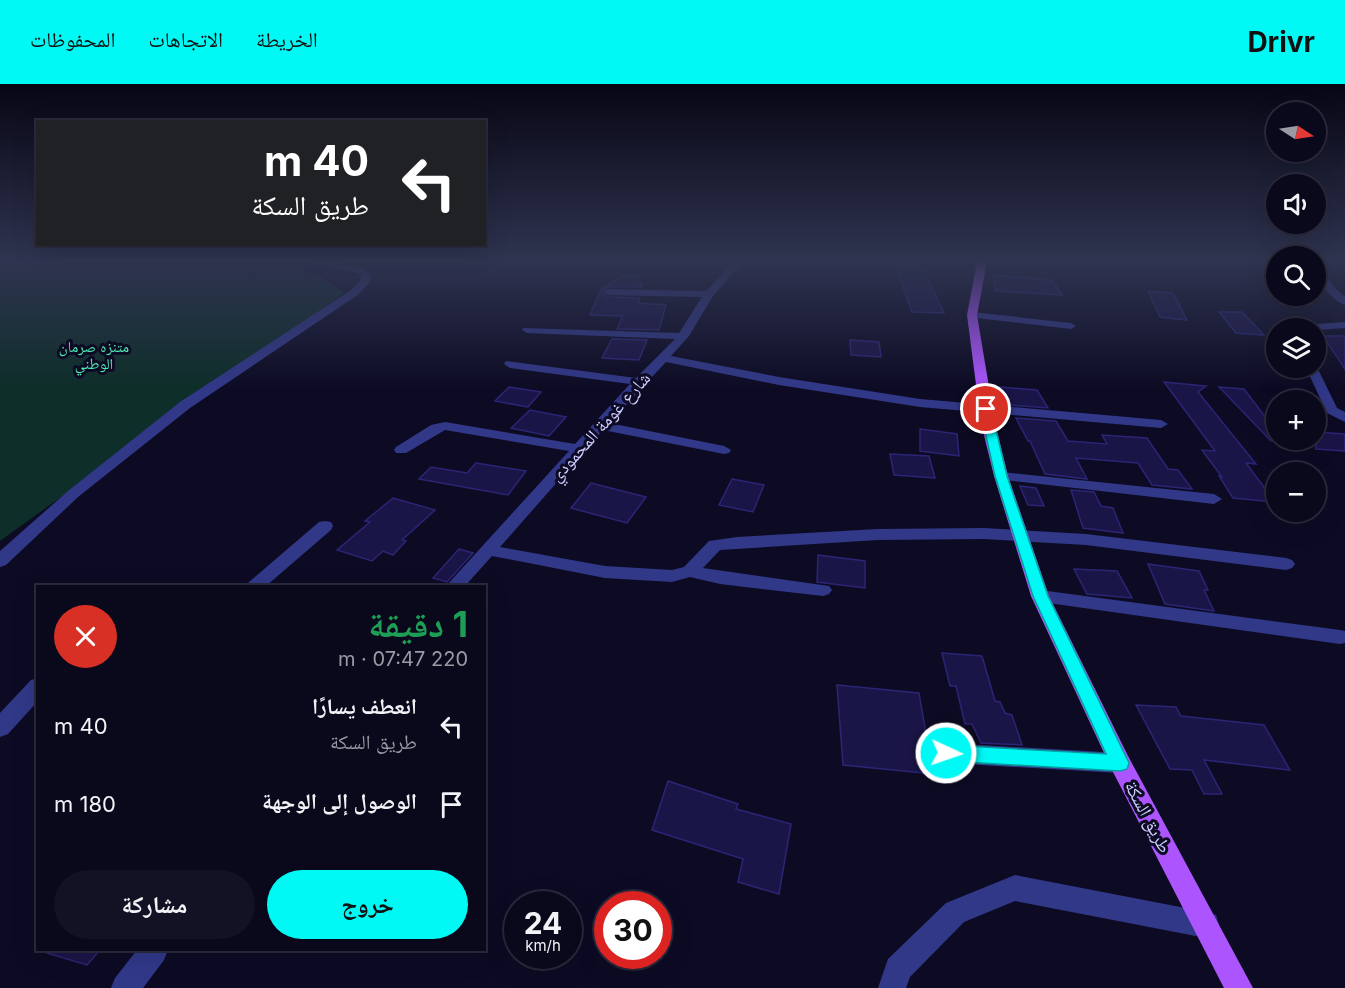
<!DOCTYPE html>
<html lang="ar">
<meta charset="utf-8">
<style>
:root{--surface:#0a081b;--page:#131124;--text:#f1f3f6;--muted:#999aa3;--line:#2a293a;--accent:#00f9f5}
body{margin:0;font-family:Inter,"Noto Naskh Arabic",sans-serif;background:var(--page);color:var(--text);direction:rtl;height:100vh;display:flex;flex-direction:column;font-size:22px;white-space:nowrap}
*{box-sizing:border-box;margin:0}
p{font-size:20px;color:var(--muted)}
.icon{flex:none;width:33px;height:33px;fill:none;stroke:currentColor;stroke-width:2;stroke-linecap:round;stroke-linejoin:round}
.map{position:relative;flex:1;overflow:hidden;direction:ltr}
.drawer{position:absolute;left:36px;top:501px;width:450px;height:366px;display:flex;flex-direction:column;background:var(--surface);border-radius:0px;box-shadow:0 6px 24px #0002,0 0 0 2px var(--line);direction:rtl}
.drawer>*{flex:none}
.top-card{position:absolute;left:36px;top:36px;width:450px;height:126px;border-radius:0px;box-shadow:0 6px 24px #0002,0 0 0 2px var(--line);direction:rtl;background:#202124;color:#fff;overflow:hidden}
.needle{width:39px;rotate:102deg}
.fabs{position:absolute;left:1266px;top:18px;display:grid;gap:12px}
.fabs a{display:grid;place-items:center;width:60px;height:60px;border-radius:50%;background:var(--surface);box-shadow:0 6px 24px #0002,0 0 0 2px var(--line);font-size:30px}
.speed{position:absolute;left:504px;top:807px;display:flex;gap:12px;font-size:30px;font-weight:700;text-align:center}
.speed>*{display:grid;place-content:center;width:78px;height:78px;border-radius:50%;background:var(--surface);box-shadow:0 6px 24px #0002,0 0 0 2px var(--line);line-height:1}
.speed small{font-size:15px;font-weight:400}
.speed .limit{border:9px solid #d22;background:#fff;color:#111}
.pin{position:absolute;display:grid;place-items:center;width:51px;height:51px;color:#fff;margin:-26px;border:3px solid #fff;border-radius:50%;box-shadow:0 2px 6px #0007}
.me{position:absolute;width:66px;margin:-33px;rotate:93deg;stroke-linejoin:round;filter:drop-shadow(0 0 4px #0008)}
.turn{display:flex;align-items:center;gap:21px;height:126px;padding:0 18px;font-size:27px}
.turn .icon{width:78px;height:78px;stroke-width:2.5}
.turn b{display:block;font-size:42px;line-height:51px}
.round{display:grid;place-items:center;flex:none;width:63px;height:63px;border-radius:32px;background:var(--page)}
.head{display:flex;align-items:center;justify-content:space-between;height:102px;padding:0 18px}
h1{font-size:36px;font-weight:700;line-height:45px;color:#1e9e55}
.cta{display:flex;gap:12px;margin-top:auto;padding:12px 18px}
.cta a{flex:1;height:69px;border-radius:36px;background:var(--accent);color:#111;font-size:24px;font-weight:700;line-height:69px;text-align:center}
.cta a+a{background:var(--page);color:var(--text)}
ul{padding:0;list-style:none}
li{display:flex;align-items:center;gap:18px;height:78px;padding:0 18px}
li div{flex:1}
li b{display:block;font-size:22px}
li em{font-style:normal}
header{display:flex;align-items:center;gap:36px;box-sizing:border-box;height:84px;padding:0 30px;background:var(--accent);color:#111}
header strong{font-size:28px}
nav{display:flex;gap:33px;margin-inline-start:auto;font-size:21px}
.map>svg:first-child{display:block}
.green{fill:#0e2e29}
.building{fill:#1a1547;stroke:#2b2575;stroke-width:1.5}
.lines{fill:none;stroke-linecap:round;stroke-linejoin:round}
.minor{fill:#313888;fill-rule:evenodd}
.primary{fill:#ac55ff;fill-rule:evenodd}
.route{fill:#00f9f5;stroke:#00a29f;stroke-width:1.5}
.labels{text-anchor:middle;stroke-width:6;stroke-linejoin:round;paint-order:stroke}
.far-park-label{font-size:15px;fill:#4decb2;stroke:#0d0b24}
.street-label{font-size:18px;fill:#ceceff;stroke:#0d0b24}
</style>
<header>
<strong>Drivr</strong>
<nav><a>الخريطة</a><a>الاتجاهات</a><a>المحفوظات</a></nav>
</header>
<div class="map">
<svg width="1345" height="904" viewBox="0 0 1345 904">
<rect width="100%" height="100%" fill="#0d0b24"/>
<path class="green" d="M0 178H278L323 194 344 209 0 457Z"/>
<g class="building">
<path d="M895 181H917L918 186H924L944 229 912 228Z"/>
<path d="M640 191 637 199H642L641 203H608L601 209 608 213 639 214V219L666 221 659 246 617 245 623 232 590 231 601 205 621 192Z"/>
<path d="M994 191 1052 196 1062 211 995 207Z"/>
<path d="M1148 207 1173 209 1187 236 1160 233Z"/>
<path d="M1219 228H1242L1264 251 1236 249Z"/>
<path d="M1323 252H1345V285Z"/>
<path d="M612 255 647 256 639 276 602 274Z"/>
<path d="M850 256 879 258 881 273 851 271Z"/>
<path d="M1164 298 1206 302 1198 308 1256 380 1246 379 1275 418 1233 414 1219 392 1222 393 1202 366 1215 367Z"/>
<path d="M509 303 541 308 528 323 495 317Z"/>
<path d="M1000 303 1037 306 1048 324 1009 321Z"/>
<path d="M1219 303 1244 305 1276 347V352L1271 357Z"/>
<path d="M530 326 566 333 549 352 511 344Z"/>
<path d="M1016 334 1056 337 1068 357 1107 360 1102 351 1147 354 1168 385 1178 386 1192 405 1152 401 1138 379 1076 374 1087 395 1045 390 1030 357H1028Z"/>
<path d="M920 345 957 350 959 372 920 367Z"/>
<path d="M1316 348 1345 350V367L1316 365Z"/>
<path d="M890 370 929 372 935 394 894 391Z"/>
<path d="M476 379 526 387 508 411 419 395 431 383 467 389Z"/>
<path d="M732 395 764 401 753 428 719 421Z"/>
<path d="M591 399 646 413 627 439 571 424Z"/>
<path d="M1020 402 1036 404 1044 422 1028 421Z"/>
<path d="M1071 406 1094 408 1101 422 1113 424 1123 449 1083 444Z"/>
<path d="M393 414 435 426 402 456 406 457 393 471 383 467 372 477 337 466 370 438 365 437Z"/>
<path d="M459 465 473 469 447 498 433 494Z"/>
<path d="M818 471 865 477V504L817 498Z"/>
<path d="M1148 480 1199 487 1208 506H1204L1214 527 1165 520Z"/>
<path d="M1074 485 1117 487 1132 514 1087 510Z"/>
<path d="M942 569 982 572 995 617 1000 618 1005 629 1012 631 1022 661 981 659 972 640H965L956 602H950Z"/>
<path d="M837 601 919 609 933 690 843 681Z"/>
<path d="M1136 621 1176 623 1181 632 1264 641 1290 686 1204 676 1222 710H1204L1192 686 1170 685Z"/>
<path d="M668 697 738 720 736 725 791 740 779 810 738 798 743 775 652 746Z"/>
<path d="M48 866H100L87 881 47 869Z"/>
</g>
<g class="lines">
<g class="minor">
<path d="M309 178C328 178 357 178 371 190L370 198 359 210 190 324 78 413 6 481 0 483V467L68 407 180 318 351 206 360 197 361 191 357 189Z"/>
<path d="M733 178H743L713 212 689 252 671 272 779 293 920 315 1161 336 1168 340 1161 344 920 323 779 301 666 278 609 339 724 362 731 366 729 369 724 370 603 346 500 463 605 482 672 486 684 483 709 457 737 453 878 445 984 444 1086 450 1286 474 1292 476 1295 480 1292 484 1286 486 1086 461 984 455 878 456 720 466 703 484 829 502 832 506 829 510 823 512 720 500 690 493 672 498 605 494 492 472 465 502H446L569 367 445 346 406 369H396L394 366 396 363 431 341 445 338 575 360 630 300 510 284 504 280 506 277 636 294 675 255 527 249 522 246 523 244 679 249 702 213 608 211 603 208 608 205 706 207Z"/>
<path d="M1316 179 1319 180 1334 203 1345 213V221C1330 215 1314 195 1316 179Z"/>
<path d="M972 228 1071 239 1076 242 1071 245 968 233 967 231Z"/>
<path d="M1345 238V244L1316 246V244H1299L1304 241Z"/>
<path d="M1316 281 1337 324 1345 328V338L1327 329 1306 284H1316Z"/>
<path d="M1001 388 1214 410 1222 415 1214 420 996 395 994 392Z"/>
<path d="M325 437 331 438 333 442 331 446 266 502H246L249 498 319 438Z"/>
<path d="M1040 506 1340 546 1345 547V559L1340 560 1034 517 1031 512 1034 507Z"/>
<path d="M38 594V617L8 650 0 653V629L31 596Z"/>
<path d="M946 659 1120 669 1128 672 1131 679 1128 686 1120 689 946 679 938 676 935 669 938 662Z"/>
<path d="M1015 791 1206 828 1216 831 1219 841 1216 851 1206 854 1015 817 964 838 910 893 906 904H878L888 875 946 819Z"/>
<path d="M137 866H168L164 876 143 904H111L115 894Z"/>
</g>
<path class="primary" d="M977 178H987L977 231 995 339 1008 392 1049 512 1128 672 1253 904H1224L1112 686 1031 512 994 392 981 339 967 231Z"/>
</g>
<linearGradient id="sky" x2="0" y2="1"><stop stop-color="#070614"/><stop offset="0.58" stop-color="#2f3450"/><stop offset="1" stop-color="#2f3450" stop-opacity="0"/></linearGradient>
<rect width="1345" height="305" fill="url(#sky)"/>
<path class="route" d="M986 322 991 325 1007 392 1048 512 1129 679 1127 685 1120 687 946 677 940 674 937 669 940 663 946 661 1106 670 1033 512 995 392 980 325Z"/>
<g class="labels">
<g class="far-park-label">
<text x="94" y="268">متنزه صرمان<tspan x="94" dy="17">الوطني</tspan></text>
</g>
<g class="street-label">
<text transform="translate(600 343) rotate(-48)" y="6">شارع غومة المحمودي</text>
<text transform="translate(1148 733) rotate(62)" y="6">طريق السكة</text>
</g>
</g>
</svg>
<div class="fabs">
<a><svg class="needle" viewBox="-14 -14 28 28"><path d="M0-13l5 13h-10z" fill="#e53935"/><path d="M0 13l5-13h-10z" fill="#999aa3"/></svg></a>
<a><svg class="icon" aria-label="sound" viewBox="0 0 24 24"><path d="M4 9h4l5-4v14l-5-4H4zM17 9q2 3 0 6"/></svg></a>
<a><svg class="icon" aria-label="search" viewBox="0 0 24 24"><circle cx="10" cy="10" r="6"/><path d="M15 15l6 6"/></svg></a>
<a><svg class="icon" aria-label="layers" viewBox="0 0 24 24"><path d="M12 4l9 5-9 5-9-5zM3 14l9 5 9-5"/></svg></a>
<a>+</a>
<a>−</a>
</div>
<div class="speed"><div>24<small>km/h</small></div><div class="limit">30</div></div>
<div class="pin" style="left:986px;top:325px;background:#d93025"><svg class="icon" aria-label="arrive" viewBox="0 0 24 24"><path d="M6 21V4h12l-3 4 3 4H6"/></svg></div>
<svg class="me" style="left:946px;top:669px" viewBox="-20 -20 40 40"><circle r="17" fill="#00f9f5" stroke="#fff" stroke-width="3"/><path d="M0-11L8 9 0 5-8 9z" fill="#fff"/></svg>
<div class="top-card">
<div class="turn"><svg class="icon" aria-label="left" viewBox="0 0 24 24"><path d="M17 20v-9H6M10 6l-5 5 5 5"/></svg><div><b>40 m</b>طريق السكة</div></div>
</div>
<section class="drawer">
<div class="head"><div><h1>1 دقيقة</h1><p>220 m · 07:47</p></div><a class="round" style="background:#d93025;color:#fff"><svg class="icon" aria-label="close" viewBox="0 0 24 24"><path d="M6 6l12 12M18 6L6 18"/></svg></a></div>
<ul>
<li><svg class="icon" aria-label="left" viewBox="0 0 24 24"><path d="M17 20v-9H6M10 6l-5 5 5 5"/></svg><div><b>انعطف يسارًا</b><p>طريق السكة</p></div><em>40 m</em></li>
<li><svg class="icon" aria-label="arrive" viewBox="0 0 24 24"><path d="M6 21V4h12l-3 4 3 4H6"/></svg><div><b>الوصول إلى الوجهة</b></div><em>180 m</em></li>
</ul>
<div class="cta"><a>خروج</a><a>مشاركة</a></div>
</section>
</div>
